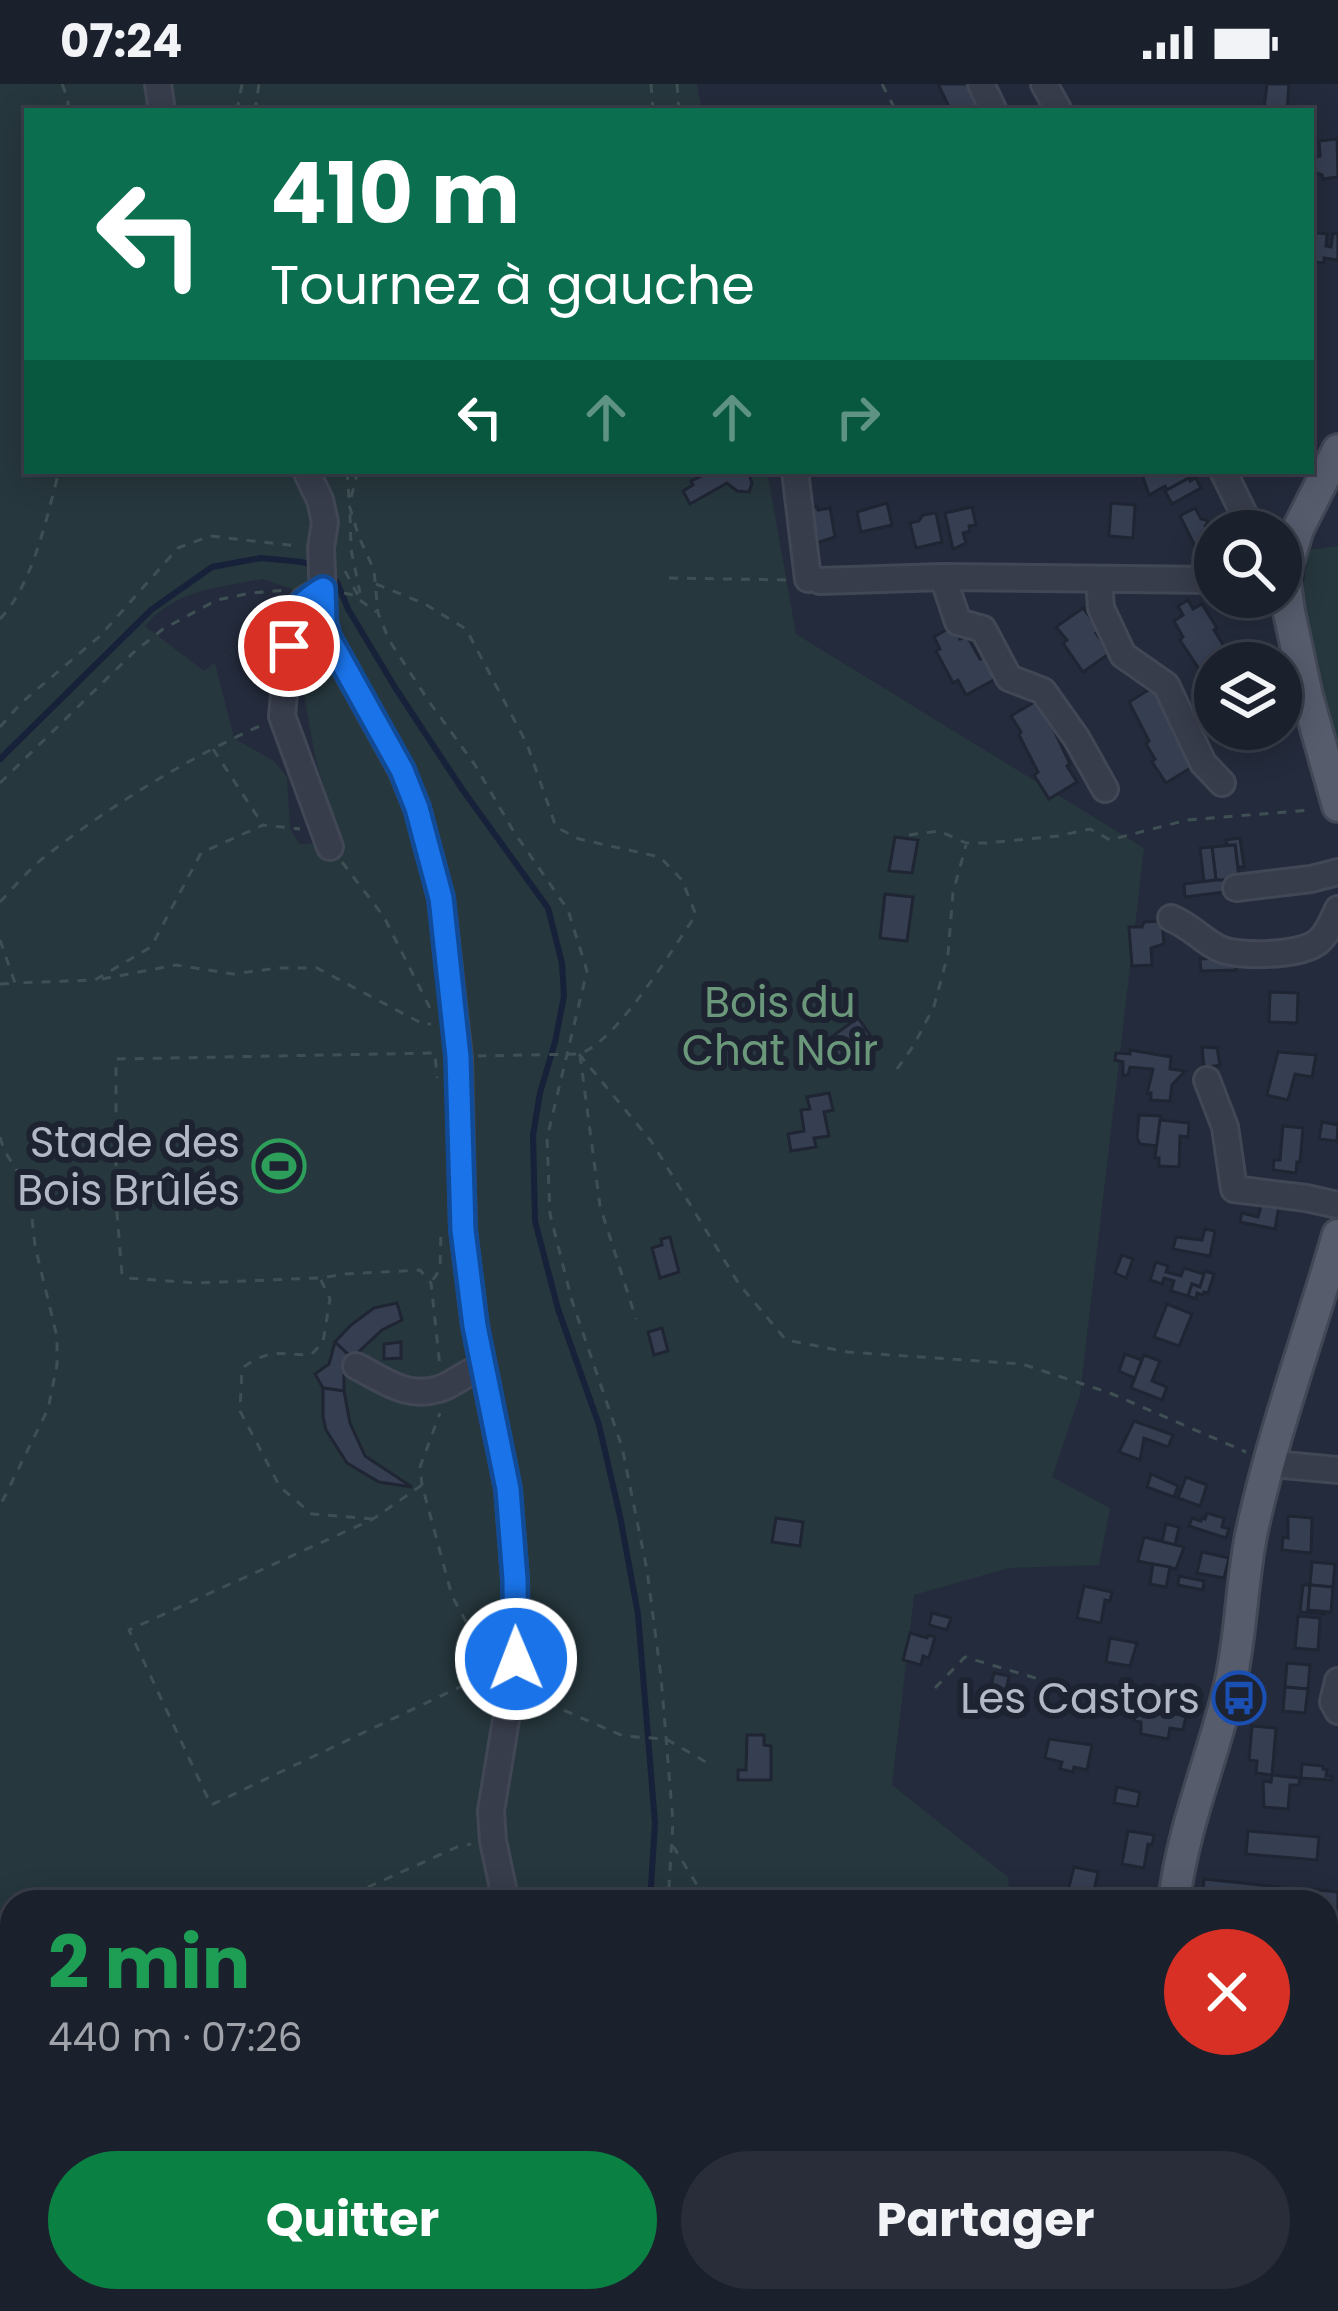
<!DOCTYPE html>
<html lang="fr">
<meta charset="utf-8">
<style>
:root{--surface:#1b202d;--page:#282d39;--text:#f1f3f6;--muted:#a0a3aa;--line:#393e49;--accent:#0b8043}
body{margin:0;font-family:Poppins,sans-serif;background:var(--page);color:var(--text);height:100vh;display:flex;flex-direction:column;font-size:45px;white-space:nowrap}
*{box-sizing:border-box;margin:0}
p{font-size:39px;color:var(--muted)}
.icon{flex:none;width:66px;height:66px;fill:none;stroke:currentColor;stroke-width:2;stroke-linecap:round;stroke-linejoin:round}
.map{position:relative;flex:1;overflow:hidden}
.panel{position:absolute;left:0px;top:1806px;width:1338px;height:423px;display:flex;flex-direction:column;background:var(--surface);border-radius:36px 36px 0 0;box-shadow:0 6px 30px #0003,0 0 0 3px var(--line)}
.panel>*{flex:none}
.guide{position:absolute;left:24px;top:24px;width:1290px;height:366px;border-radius:0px;box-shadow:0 6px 30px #0003,0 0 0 3px var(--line);background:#0b6e4f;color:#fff;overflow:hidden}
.tools{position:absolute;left:1194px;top:426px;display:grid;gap:24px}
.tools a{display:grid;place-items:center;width:108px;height:108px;border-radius:50%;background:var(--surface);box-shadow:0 6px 30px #0003,0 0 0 3px var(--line);font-size:60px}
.pin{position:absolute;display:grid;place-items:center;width:102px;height:102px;color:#fff;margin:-51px;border:6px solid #fff;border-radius:50%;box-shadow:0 3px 12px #0007}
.me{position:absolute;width:132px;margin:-66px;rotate:359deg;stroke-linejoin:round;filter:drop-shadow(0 0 9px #0008)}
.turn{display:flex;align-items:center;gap:42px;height:252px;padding:0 48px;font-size:54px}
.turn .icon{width:156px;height:156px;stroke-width:2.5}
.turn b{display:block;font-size:84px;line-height:102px}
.lanes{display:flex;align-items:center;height:114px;padding:0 48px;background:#0003;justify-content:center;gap:60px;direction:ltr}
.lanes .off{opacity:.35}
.round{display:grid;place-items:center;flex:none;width:126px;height:126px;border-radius:63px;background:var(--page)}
.headline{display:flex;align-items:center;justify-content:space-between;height:204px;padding:0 48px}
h1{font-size:72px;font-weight:700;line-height:90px;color:#1e9e55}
.cta{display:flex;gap:24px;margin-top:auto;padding:24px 48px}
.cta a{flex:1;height:138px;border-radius:72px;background:var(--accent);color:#fff;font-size:48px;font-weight:700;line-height:138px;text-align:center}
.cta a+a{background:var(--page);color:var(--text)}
.status{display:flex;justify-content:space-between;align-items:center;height:84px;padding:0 60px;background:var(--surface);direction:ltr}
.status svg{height:33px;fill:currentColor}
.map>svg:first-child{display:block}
.green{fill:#26373d;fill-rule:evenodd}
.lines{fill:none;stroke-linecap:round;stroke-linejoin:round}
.stream{stroke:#172139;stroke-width:6}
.building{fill:#363e52;stroke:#1f2533;stroke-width:3}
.minor-casing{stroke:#414755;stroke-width:30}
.major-casing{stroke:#414755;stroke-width:36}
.path{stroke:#3f5055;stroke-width:3;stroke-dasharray:9 9;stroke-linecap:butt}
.minor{stroke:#383d4c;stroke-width:24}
.major{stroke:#565c6c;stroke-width:30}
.route-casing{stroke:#114b97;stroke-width:30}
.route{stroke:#1a73e8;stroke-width:21}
.labels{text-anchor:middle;stroke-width:12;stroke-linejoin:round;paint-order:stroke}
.park-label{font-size:42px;fill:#6b987b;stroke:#1d2331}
.poi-label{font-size:42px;fill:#b3b8c7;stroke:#1d2331;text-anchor:end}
</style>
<div class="status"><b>07:24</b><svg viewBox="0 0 49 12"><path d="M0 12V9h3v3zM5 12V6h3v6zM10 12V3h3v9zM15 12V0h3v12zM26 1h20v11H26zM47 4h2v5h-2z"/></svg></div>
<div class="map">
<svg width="1338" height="2227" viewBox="0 0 1338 2227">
<rect width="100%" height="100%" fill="#242b3c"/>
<g class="green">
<path d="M0 0H697L702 27H27V387H767L796 550 1144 764 1080 1311 1052 1393 1110 1424 1099 1481 1009 1484 914 1511 892 1701 1008 1793 1010 1818H12V1989L0 1958ZM263 495 311 512 281 528 204 587 145 542C175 506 219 503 263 495ZM282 530 291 534 315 673 340 758 299 760 290 744 287 693 274 677 234 654 215 579Z"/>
<path d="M1338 462V664L1310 565 1302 513 1309 466Z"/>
<path d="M12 2105V2217H72L76 2227H0V2110Z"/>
<path d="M79 2217H231L236 2227H83Z"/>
<path d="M400 2217H971L996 2227H407Z"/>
</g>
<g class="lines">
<g class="stream">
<path d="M332 493 337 498 348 525 396 605 462 705 548 824 562 879 564 912 555 958 540 1009 533 1051 535 1137 558 1225 599 1341 620 1432 638 1530 655 1739 650 1818"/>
<path d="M0 675 151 526 212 483 261 474 302 478 316 483"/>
<path d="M693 2217 695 2227"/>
</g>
</g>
<g class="building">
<path d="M938 0H971L980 20 969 27H951Z"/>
<path d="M1267 0H1289L1287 26 1264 24Z"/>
<path d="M1337 55 1338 91 1337 93 1323 95 1322 91 1314 88 1312 74 1320 72 1319 57Z"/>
<path d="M1311 148 1327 150 1326 162 1331 163 1333 149 1338 150V176L1324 174V179L1311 178Z"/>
<path d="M712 387H748L752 399 749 408 737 407 727 399 690 420 683 407 693 401 691 397Z"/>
<path d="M1141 387H1195L1196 390 1167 406 1165 402 1149 411Z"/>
<path d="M1189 394 1190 397 1196 394 1201 404 1172 420 1165 407Z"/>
<path d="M887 419 892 441 861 448 857 428Z"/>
<path d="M1111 419 1135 421 1133 454 1109 452Z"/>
<path d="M817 423 818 426 830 424 835 453 813 460 809 424Z"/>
<path d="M972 423 976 441 969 442 970 447 963 449 966 459 953 465 945 429Z"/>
<path d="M1195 424 1201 435 1206 436 1208 439 1205 442 1211 455 1195 462 1180 432Z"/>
<path d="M936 429 942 458 916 464 910 439 919 437 923 431Z"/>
<path d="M1188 516 1193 525 1202 520 1217 544 1214 546 1227 567 1199 585 1180 556 1183 553 1174 537 1183 531 1178 522Z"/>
<path d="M1083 524 1100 546 1096 549 1110 569 1083 588 1063 559 1067 556 1056 543Z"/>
<path d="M953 542 960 555 967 552 980 575 985 573 997 594 966 611 958 596 953 599 936 567 940 565 934 553Z"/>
<path d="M1158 600 1192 683 1166 699 1152 678 1155 675 1146 660 1149 657 1129 618Z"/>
<path d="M1041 614 1056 639 1052 642 1070 680 1067 682 1077 698 1049 715 1034 691 1038 688 1019 651 1021 648 1011 632Z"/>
<path d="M895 753 918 756 912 789 889 787Z"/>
<path d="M1240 754 1244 783H1238L1235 761H1227L1226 756Z"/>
<path d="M1235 761 1239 794 1216 797 1212 763Z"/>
<path d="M1212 763 1216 796 1204 798 1200 764Z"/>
<path d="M1216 796H1230L1232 807 1185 813 1184 800Z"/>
<path d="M885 810 913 813 907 857 880 854Z"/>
<path d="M1162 837 1164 860 1151 864 1152 881 1132 882 1129 843H1142L1144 838Z"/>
<path d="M1236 873V886L1201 887 1200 875Z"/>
<path d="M1270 908 1298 909 1297 939 1269 938Z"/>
<path d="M858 934 870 951 839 973 827 956Z"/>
<path d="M1202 963 1217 964 1220 981 1204 984Z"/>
<path d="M1130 966 1171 973 1170 985 1185 987 1172 1001 1170 1017 1151 1016V1009L1147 1010 1153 985 1130 983 1128 991H1123V978L1115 976 1116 969 1130 970Z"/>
<path d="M1278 968 1316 971 1312 993 1295 990 1288 1016 1267 1011Z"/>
<path d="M829 1009 833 1026 824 1028 829 1052 814 1054 816 1063 791 1067 788 1050 804 1047 801 1026 810 1025 807 1013Z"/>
<path d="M1139 1031 1161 1032 1159 1062 1140 1060 1137 1054Z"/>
<path d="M1160 1036 1189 1039 1188 1053 1180 1052 1179 1083 1159 1082V1074H1155Z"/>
<path d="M1322 1038 1338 1041 1337 1057 1319 1055Z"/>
<path d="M1283 1042 1303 1044 1300 1078H1297L1296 1089 1273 1086 1274 1076H1280Z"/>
<path d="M1262 1118 1279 1121 1275 1145 1240 1138 1242 1129 1258 1133Z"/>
<path d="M1205 1145 1215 1147 1210 1172 1173 1165 1176 1153 1202 1156Z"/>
<path d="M670 1153 679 1188 660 1194 652 1164 662 1161 661 1155Z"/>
<path d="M1122 1171 1133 1175 1126 1194 1115 1189Z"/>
<path d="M1156 1178 1168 1182 1166 1188 1181 1192 1184 1184 1204 1190 1200 1203 1192 1200 1188 1212 1171 1207 1174 1197 1164 1194 1162 1200 1150 1196Z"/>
<path d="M1205 1187 1214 1190 1208 1209 1204 1208 1203 1211 1197 1209 1196 1215 1188 1212 1192 1200 1200 1203Z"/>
<path d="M397 1219 402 1236 382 1246 352 1274 335 1258 351 1241 374 1224Z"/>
<path d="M1167 1220 1192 1230 1179 1262 1154 1253Z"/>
<path d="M662 1244 668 1267 654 1271 648 1248Z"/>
<path d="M335 1258 352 1274 344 1291V1307L323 1304 315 1290 329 1280Z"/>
<path d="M401 1258V1274L384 1275V1260Z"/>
<path d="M1125 1270 1142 1276 1135 1294 1119 1287Z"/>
<path d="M1144 1271 1160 1277 1152 1297 1167 1303 1162 1316 1131 1304Z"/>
<path d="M323 1304 344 1307 350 1339 365 1372 412 1403 379 1398 347 1379 326 1346 323 1333Z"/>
<path d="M1134 1337 1173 1351 1168 1363 1144 1354 1140 1376 1119 1368Z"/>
<path d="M1151 1390 1178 1402 1174 1413 1147 1403Z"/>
<path d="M1186 1393 1207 1401 1200 1422 1178 1414Z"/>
<path d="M1207 1429 1224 1434 1222 1443 1229 1445 1226 1454 1189 1442 1192 1434 1201 1437 1202 1434 1205 1435Z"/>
<path d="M1288 1432 1312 1434 1311 1469 1282 1466 1283 1453 1288 1454Z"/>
<path d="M776 1434 803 1438 800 1462 772 1458Z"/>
<path d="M1166 1440 1179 1443 1175 1461 1162 1458Z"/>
<path d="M1144 1453 1184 1463 1176 1485 1138 1477Z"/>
<path d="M1202 1468 1229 1474 1224 1494 1197 1489Z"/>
<path d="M1312 1478 1335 1480 1333 1503 1310 1501Z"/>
<path d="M1153 1480 1170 1483 1166 1503 1150 1500Z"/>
<path d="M1179 1492 1204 1497 1203 1506 1178 1501Z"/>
<path d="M1303 1501H1310L1308 1526 1324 1527V1530L1300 1528Z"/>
<path d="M1310 1501 1333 1503 1331 1528 1308 1526Z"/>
<path d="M1084 1502 1112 1508 1110 1517 1105 1516 1101 1539 1077 1534Z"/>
<path d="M932 1529 951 1534 947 1546 929 1541Z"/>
<path d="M1298 1532 1320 1534 1318 1566 1295 1564Z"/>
<path d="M910 1549 927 1554 928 1551 935 1553 929 1574 923 1572 921 1581 903 1576Z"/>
<path d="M1110 1554 1137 1559 1130 1582 1106 1578Z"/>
<path d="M1287 1579 1310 1581 1308 1605 1285 1603Z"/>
<path d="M994 1589 1009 1592 1006 1607 991 1603Z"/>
<path d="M1285 1603 1308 1605 1305 1629 1283 1627Z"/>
<path d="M1137 1623 1186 1632 1183 1646 1170 1644 1168 1655 1141 1650V1638L1134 1637Z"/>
<path d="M1252 1642 1276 1644 1272 1691 1256 1689 1257 1677 1249 1676Z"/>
<path d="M747 1651H764V1661L771 1662V1696H738V1686H746Z"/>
<path d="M1049 1655 1092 1661 1087 1686 1074 1683 1073 1688 1060 1685 1062 1678 1045 1674Z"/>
<path d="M1302 1680 1323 1682V1685L1327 1686 1326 1692H1332V1696L1301 1694Z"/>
<path d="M1272 1691 1300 1694 1299 1701H1290L1288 1725 1264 1723 1263 1697 1271 1698Z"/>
<path d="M1117 1703 1140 1708 1137 1723 1114 1719Z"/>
<path d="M1128 1747 1154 1751 1152 1761 1148 1760 1144 1784 1122 1780Z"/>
<path d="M1248 1747 1319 1753 1317 1776 1246 1770Z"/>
<path d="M1074 1783 1098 1788 1092 1816 1067 1811Z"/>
<path d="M1204 1795 1280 1803 1279 1818H1202Z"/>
<path d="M1298 1804 1338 1808V1838L1326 1837V1818H1296Z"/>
<path d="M1326 1906 1338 1907V1930L1326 1929Z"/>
<path d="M1326 1960 1338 1962 1335 1986 1326 1984Z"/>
<path d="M1326 2114 1338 2115V2139L1326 2137Z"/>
</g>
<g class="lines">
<g class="minor-casing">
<g id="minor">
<path d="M158 0 162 27"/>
<path d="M981 0 994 27"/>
<path d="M1044 0 1059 27"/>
<path d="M306 387 320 416 325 438 321 464 324 538 328 553 402 687 417 724 441 814 459 973 463 1146 475 1242 508 1405 515 1495 516 1575 491 1727 493 1757 506 1818"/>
<path d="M795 387 808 495"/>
<path d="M1223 387 1248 438 1256 447"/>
<path d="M943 493 958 538 983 545 1009 594 1043 607 1077 655 1105 705"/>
<path d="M1099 495 1101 524 1123 571 1166 601 1203 679 1222 699"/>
<path d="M820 497 943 493 1215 496"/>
<path d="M323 505 304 516 291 534 282 632 330 763"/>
<path d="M1236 804 1311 795 1338 788"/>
<path d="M1171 834C1189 841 1201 855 1218 864 1237 874 1303 872 1319 857 1328 849 1333 836 1338 825"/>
<path d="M1207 996 1225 1043 1234 1105 1306 1114 1338 1121"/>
<path d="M356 1282C384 1296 406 1315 439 1305 455 1300 467 1287 483 1283"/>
<path d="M1269 1376 1284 1381 1338 1386"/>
<path d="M1338 1597 1333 1618 1338 1627"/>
<path d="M1326 1869 1338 1870"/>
<path d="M1326 2090 1338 2091"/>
<path d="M476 2227 479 2217"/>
</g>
</g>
<g class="major-casing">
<g id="major">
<path d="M1338 366 1298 445 1284 491 1289 528 1307 612 1338 722"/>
<path d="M1174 1818C1182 1745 1212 1676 1229 1605 1242 1552 1241 1495 1253 1442 1275 1343 1310 1248 1338 1151"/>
<path d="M1161 2217 1165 2227"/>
</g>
</g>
<g class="path">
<path d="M62 0 68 15V27"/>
<path d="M651 0 653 27"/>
<path d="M677 0 679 27"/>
<path d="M882 0 896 27"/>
<path d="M237 27 242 0"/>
<path d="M255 27 259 0"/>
<path d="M347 387 349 414"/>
<path d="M358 387 349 421 359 453 374 486 378 529 389 556 428 616 475 681 514 748 568 826 587 887 547 1054 550 1130 572 1217 622 1363 647 1486 661 1593 673 1738 668 1818"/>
<path d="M350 430 351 465 360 509"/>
<path d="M345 487 361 517"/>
<path d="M669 494 787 496"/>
<path d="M376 500 425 520 466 545 527 660 556 743 579 755 660 773 682 796 696 831C672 865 617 958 579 970L478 972"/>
<path d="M344 509 353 511 376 528"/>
<path d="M0 535C33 500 47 433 59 387"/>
<path d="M0 643 21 619 100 552 178 464 210 452 297 462"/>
<path d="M213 665 263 741"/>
<path d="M0 699 134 568 163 545 217 516 251 509 286 506"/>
<path d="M909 751 939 747 966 759H986L1058 752 1090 745 1110 756 1187 736 1311 726"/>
<path d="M342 778 384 833 430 924"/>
<path d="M0 818C15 802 30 784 47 771 113 720 188 674 264 640"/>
<path d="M0 856 15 899 95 896 151 863 201 769 263 741 300 745"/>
<path d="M102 895 176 881 233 890 278 884H317L423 940H431"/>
<path d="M0 900 15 899"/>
<path d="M579 970 651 1057 739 1200 786 1256 848 1268 1022 1280 1110 1309 1246 1368"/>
<path d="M580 971 600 1122 636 1235"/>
<path d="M897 985 914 961 934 922 948 870 953 809 966 761"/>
<path d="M0 1053 4 1066 29 1106 35 1162 57 1253V1281L48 1325 0 1422"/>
<path d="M318 1194 196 1199 127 1194 122 1191 116 1117V975L435 969 437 994"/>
<path d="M433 1196 440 1185 441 1148"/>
<path d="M422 1401 373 1435 129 1546 211 1721 485 1591V1572L452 1512 422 1401 420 1383 440 1329"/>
<path d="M373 1435 312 1430 280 1403 240 1327 242 1284C273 1263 278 1271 311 1271L323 1258 330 1215 320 1194 346 1190 420 1186 431 1199 440 1283"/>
<path d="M935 1604 965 1573 1109 1616 1154 1620 1194 1631"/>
<path d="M531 1612 623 1652 666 1655 711 1681"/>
<path d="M673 1762 702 1809"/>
<path d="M335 1818 457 1763 471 1760"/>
<path d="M0 1940 12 1951"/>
<path d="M0 1975 12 1957"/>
<path d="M0 2039 12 2065"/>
<path d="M0 2097 12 2094"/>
<path d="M382 2217 387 2227"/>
<path d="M708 2217 711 2227"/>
</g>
<use href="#minor" class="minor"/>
<use href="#major" class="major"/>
</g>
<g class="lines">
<g class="route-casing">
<path id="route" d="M289 562C291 530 295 522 323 505L324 538 328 553 402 686 417 724 441 814 458 973 463 1146 475 1242 508 1405 515 1495 516 1575"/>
</g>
<use href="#route" class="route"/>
</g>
<defs>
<g id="stadium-ring" transform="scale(2.7)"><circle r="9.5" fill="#1d2331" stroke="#2e9e5b" stroke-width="1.5"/><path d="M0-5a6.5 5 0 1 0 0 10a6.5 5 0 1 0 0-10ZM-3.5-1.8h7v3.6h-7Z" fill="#2e9e5b"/></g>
<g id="bus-ring" transform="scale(2.7)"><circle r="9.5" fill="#1d2331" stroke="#1a4fb4" stroke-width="1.5"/><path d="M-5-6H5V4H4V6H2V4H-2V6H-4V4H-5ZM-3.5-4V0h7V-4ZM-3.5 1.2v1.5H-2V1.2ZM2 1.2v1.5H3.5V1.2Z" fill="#1a4fb4"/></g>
</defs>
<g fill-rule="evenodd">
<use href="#stadium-ring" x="279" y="1082"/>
<use href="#bus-ring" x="1239" y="1614"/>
</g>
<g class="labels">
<g class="park-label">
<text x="780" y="933">Bois du<tspan x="780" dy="48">Chat Noir</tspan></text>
</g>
<g class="poi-label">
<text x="240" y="1073">Stade des<tspan x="240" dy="48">Bois Brûlés</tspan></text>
<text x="1200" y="1629">Les Castors</text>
</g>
</g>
</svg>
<div class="tools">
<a><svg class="icon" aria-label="search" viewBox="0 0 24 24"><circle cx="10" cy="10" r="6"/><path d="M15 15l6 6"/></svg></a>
<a><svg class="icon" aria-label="layers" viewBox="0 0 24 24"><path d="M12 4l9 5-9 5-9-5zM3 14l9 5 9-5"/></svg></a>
</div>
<div class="pin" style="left:289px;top:562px;background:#d93025"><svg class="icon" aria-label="arrive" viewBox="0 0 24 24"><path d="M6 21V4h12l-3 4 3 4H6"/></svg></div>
<svg class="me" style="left:516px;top:1575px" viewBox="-20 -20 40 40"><circle r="17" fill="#1a73e8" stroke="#fff" stroke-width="3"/><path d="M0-11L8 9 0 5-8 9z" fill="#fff"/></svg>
<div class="guide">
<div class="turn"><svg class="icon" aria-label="left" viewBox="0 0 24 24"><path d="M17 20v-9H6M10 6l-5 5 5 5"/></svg><div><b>410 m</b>Tournez à gauche</div></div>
<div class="lanes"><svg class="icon" aria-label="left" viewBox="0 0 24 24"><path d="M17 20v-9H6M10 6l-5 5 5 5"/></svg><svg class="icon off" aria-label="ahead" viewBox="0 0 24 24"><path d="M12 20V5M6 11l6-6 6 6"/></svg><svg class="icon off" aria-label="ahead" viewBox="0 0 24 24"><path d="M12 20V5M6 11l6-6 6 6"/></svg><svg class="icon off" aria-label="right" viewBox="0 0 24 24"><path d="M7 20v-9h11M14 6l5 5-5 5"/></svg></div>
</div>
<section class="panel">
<div class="headline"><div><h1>2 min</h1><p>440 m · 07:26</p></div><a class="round" style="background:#d93025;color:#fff"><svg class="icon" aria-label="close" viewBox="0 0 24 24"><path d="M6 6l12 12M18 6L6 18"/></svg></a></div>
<div class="cta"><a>Quitter</a><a>Partager</a></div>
</section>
</div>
